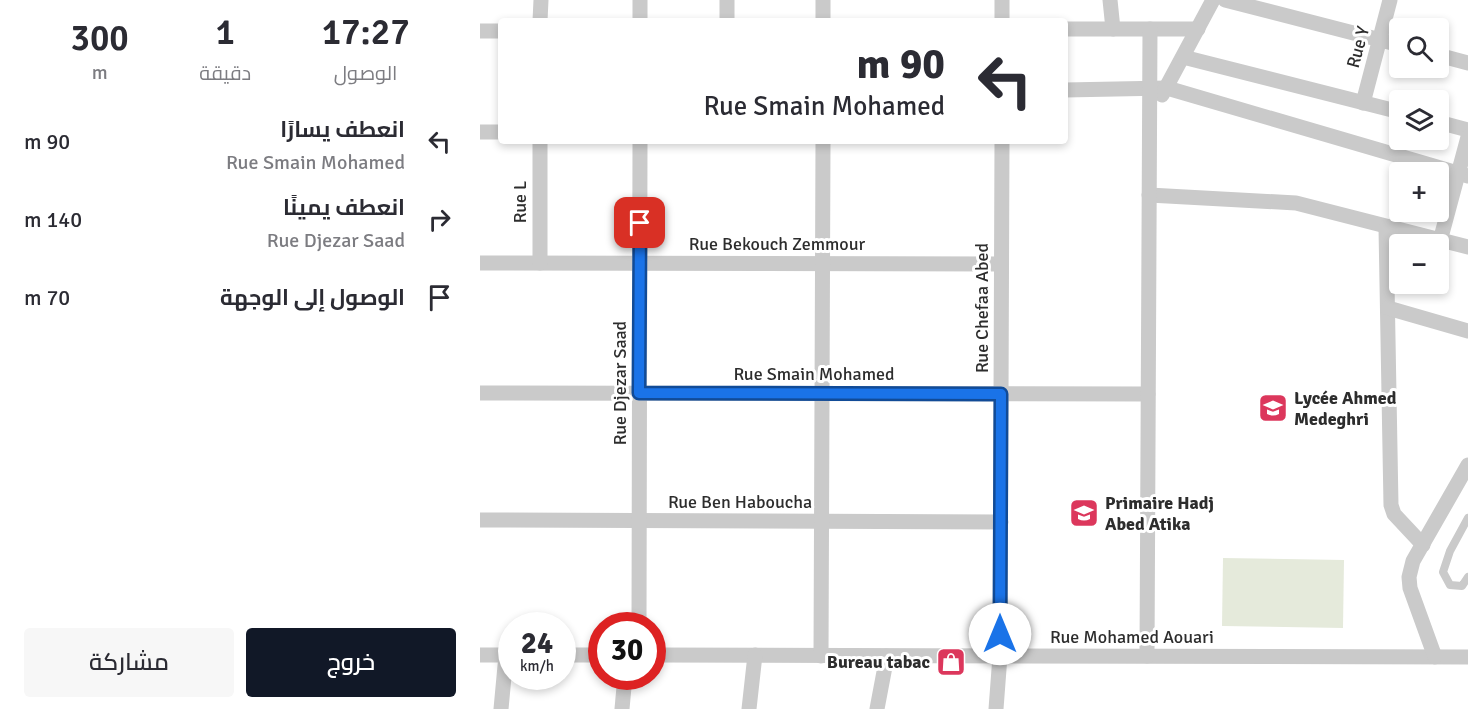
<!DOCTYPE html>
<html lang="ar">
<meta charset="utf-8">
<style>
:root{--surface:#fff;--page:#f7f7f7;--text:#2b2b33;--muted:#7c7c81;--accent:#111827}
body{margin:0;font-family:Signika,Cairo,sans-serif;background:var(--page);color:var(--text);direction:rtl;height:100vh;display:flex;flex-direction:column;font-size:22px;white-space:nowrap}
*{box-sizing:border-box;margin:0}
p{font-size:20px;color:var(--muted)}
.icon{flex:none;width:33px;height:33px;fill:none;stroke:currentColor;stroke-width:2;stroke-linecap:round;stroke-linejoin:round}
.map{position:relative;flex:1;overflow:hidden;direction:ltr}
.side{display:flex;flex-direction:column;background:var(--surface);width:480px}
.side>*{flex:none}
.top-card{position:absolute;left:18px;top:18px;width:570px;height:126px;border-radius:6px;box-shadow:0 3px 9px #0003;direction:rtl;background:#fff;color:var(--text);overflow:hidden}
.buttons{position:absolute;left:909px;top:18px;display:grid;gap:12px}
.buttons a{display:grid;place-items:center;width:60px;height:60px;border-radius:6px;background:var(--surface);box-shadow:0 3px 9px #0003;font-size:30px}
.speed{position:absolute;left:18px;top:612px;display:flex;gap:12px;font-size:30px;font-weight:700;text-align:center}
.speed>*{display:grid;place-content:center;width:78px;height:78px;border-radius:50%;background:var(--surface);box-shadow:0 3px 9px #0003;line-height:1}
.speed small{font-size:15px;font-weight:400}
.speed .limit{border:9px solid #d22;background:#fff;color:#111}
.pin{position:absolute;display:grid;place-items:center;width:51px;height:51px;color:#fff;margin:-26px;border-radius:12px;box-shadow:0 3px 9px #0006}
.me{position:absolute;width:66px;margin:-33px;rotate:0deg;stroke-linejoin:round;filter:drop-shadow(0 0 4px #0008)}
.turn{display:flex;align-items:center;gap:21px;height:126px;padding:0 24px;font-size:27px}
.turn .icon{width:78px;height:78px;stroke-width:2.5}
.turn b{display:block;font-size:42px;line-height:51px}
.eta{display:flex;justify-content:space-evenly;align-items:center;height:102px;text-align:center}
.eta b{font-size:36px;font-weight:600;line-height:42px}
.cta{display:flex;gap:12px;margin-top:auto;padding:12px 24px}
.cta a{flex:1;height:69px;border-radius:6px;background:var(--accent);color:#fff;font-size:24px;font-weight:600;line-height:69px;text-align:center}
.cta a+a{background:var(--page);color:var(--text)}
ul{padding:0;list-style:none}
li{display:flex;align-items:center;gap:18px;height:78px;padding:0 24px}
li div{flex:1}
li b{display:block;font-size:22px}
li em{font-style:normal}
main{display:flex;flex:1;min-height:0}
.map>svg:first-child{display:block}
.pitch{fill:#e5eadb}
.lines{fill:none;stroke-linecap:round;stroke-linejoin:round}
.lane{stroke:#cacaca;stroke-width:8}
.street{stroke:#cacaca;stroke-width:15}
.route-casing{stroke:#114b97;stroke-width:15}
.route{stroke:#1a73e8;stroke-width:10}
.labels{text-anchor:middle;stroke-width:6;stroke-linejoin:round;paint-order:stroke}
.street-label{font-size:18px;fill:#2d2d2d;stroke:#fff}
.poi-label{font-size:18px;font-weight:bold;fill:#2d2d2d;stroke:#fff;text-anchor:start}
</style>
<main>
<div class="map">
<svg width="988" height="709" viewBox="0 0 988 709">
<rect width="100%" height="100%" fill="#fff"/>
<path class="pitch" d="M743 558 864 560 863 628 742 626Z"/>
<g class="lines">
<path class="lane" d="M988 518 970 551 963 572 970 585 982 586 988 577"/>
<g class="street">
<path d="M522 0V21"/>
<path d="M630 0 633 29"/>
<path d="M745 0 920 45"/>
<path d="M60 21 61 0"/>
<path d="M160 21V0"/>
<path d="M247 21V0"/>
<path d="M343 21V0"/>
<path d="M585 29H718"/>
<path d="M0 31H21"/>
<path d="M958 55 988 63"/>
<path d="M703 57 920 112"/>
<path d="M585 90 687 88 988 176"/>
<path d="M682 95 733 0"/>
<path d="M883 103 910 0"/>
<path d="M958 122 988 130"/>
<path d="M0 132H21"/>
<path d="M669 195 816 203 988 247"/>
<path d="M906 228 911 505 914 514 943 545"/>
<path d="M960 241 988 137"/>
<path d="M0 263 521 264"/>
<path d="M60 263V141"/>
<path d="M908 308 988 331"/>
<path d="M0 393 668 394"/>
<path d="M0 520 521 522"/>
<path d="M159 626 160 141"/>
<path d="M0 655H32"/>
<path d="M82 655H122"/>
<path d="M172 655 988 657"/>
<path d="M341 656 343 141"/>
<path d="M667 656 670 29"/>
<path d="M955 657 930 588 929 577 933 561 988 465"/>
<path d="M21 709 26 655"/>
<path d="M142 709 145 676"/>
<path d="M269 709 275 655"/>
<path d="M397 709 407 656"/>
<path d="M516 709 520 656 522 141"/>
</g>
</g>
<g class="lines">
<g class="route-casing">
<path id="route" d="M160 223 159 393 521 394 520 634"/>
</g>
<use href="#route" class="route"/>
</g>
<defs>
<g id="school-square" transform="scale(1.5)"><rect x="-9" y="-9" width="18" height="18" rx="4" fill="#dc375c" stroke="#fff"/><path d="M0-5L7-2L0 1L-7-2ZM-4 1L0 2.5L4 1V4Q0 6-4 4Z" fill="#fff"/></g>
<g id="shop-square" transform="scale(1.5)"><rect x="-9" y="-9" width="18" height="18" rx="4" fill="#dc375c" stroke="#fff"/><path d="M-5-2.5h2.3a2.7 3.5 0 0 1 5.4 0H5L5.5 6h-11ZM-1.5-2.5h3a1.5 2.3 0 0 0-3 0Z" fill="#fff"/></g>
</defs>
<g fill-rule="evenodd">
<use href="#school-square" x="793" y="408"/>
<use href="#school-square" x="604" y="513"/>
<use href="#shop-square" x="471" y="662"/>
</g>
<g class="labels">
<g class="street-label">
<text transform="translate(878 47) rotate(-75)" y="6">Rue Y</text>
<text transform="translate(40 202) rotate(-90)" y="6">Rue L</text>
<text x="297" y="250">Rue Bekouch Zemmour</text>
<text transform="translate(502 308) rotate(-90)" y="6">Rue Chefaa Abed</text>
<text x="334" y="380">Rue Smain Mohamed</text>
<text transform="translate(140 383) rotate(-90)" y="6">Rue Djezar Saad</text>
<text x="260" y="508">Rue Ben Haboucha</text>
<text x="652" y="643">Rue Mohamed Aouari</text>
</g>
<g class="poi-label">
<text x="814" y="404">Lycée Ahmed<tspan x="814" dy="21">Medeghri</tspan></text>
<text x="625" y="509">Primaire Hadj<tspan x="625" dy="21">Abed Atika</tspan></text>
<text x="450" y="668" text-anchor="end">Bureau tabac</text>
</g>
</g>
</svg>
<div class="buttons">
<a><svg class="icon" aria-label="search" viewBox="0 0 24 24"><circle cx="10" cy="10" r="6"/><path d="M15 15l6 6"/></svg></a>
<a><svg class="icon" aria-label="layers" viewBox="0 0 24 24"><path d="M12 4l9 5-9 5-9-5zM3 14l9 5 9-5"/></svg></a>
<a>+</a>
<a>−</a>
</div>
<div class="speed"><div>24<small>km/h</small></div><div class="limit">30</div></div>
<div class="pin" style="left:160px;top:223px;background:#d93025"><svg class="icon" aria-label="arrive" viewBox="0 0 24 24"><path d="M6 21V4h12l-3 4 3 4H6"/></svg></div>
<svg class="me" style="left:520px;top:634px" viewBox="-20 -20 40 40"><circle r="19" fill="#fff"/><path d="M0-13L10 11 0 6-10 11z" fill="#1a73e8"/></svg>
<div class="top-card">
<div class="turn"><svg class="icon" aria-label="left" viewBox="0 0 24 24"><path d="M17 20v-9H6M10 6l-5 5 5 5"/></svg><div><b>90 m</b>Rue Smain Mohamed</div></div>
</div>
</div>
<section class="side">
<div class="eta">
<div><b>17:27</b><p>الوصول</p></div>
<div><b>1</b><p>دقيقة</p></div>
<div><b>300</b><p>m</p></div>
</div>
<ul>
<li><svg class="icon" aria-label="left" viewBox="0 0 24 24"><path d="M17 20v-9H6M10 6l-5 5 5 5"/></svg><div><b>انعطف يسارًا</b><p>Rue Smain Mohamed</p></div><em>90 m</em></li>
<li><svg class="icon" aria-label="right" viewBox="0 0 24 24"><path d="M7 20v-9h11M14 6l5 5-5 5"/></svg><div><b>انعطف يمينًا</b><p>Rue Djezar Saad</p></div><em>140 m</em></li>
<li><svg class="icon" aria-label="arrive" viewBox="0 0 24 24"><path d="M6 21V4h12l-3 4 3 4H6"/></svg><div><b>الوصول إلى الوجهة</b></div><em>70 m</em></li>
</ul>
<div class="cta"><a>خروج</a><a>مشاركة</a></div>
</section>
</main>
